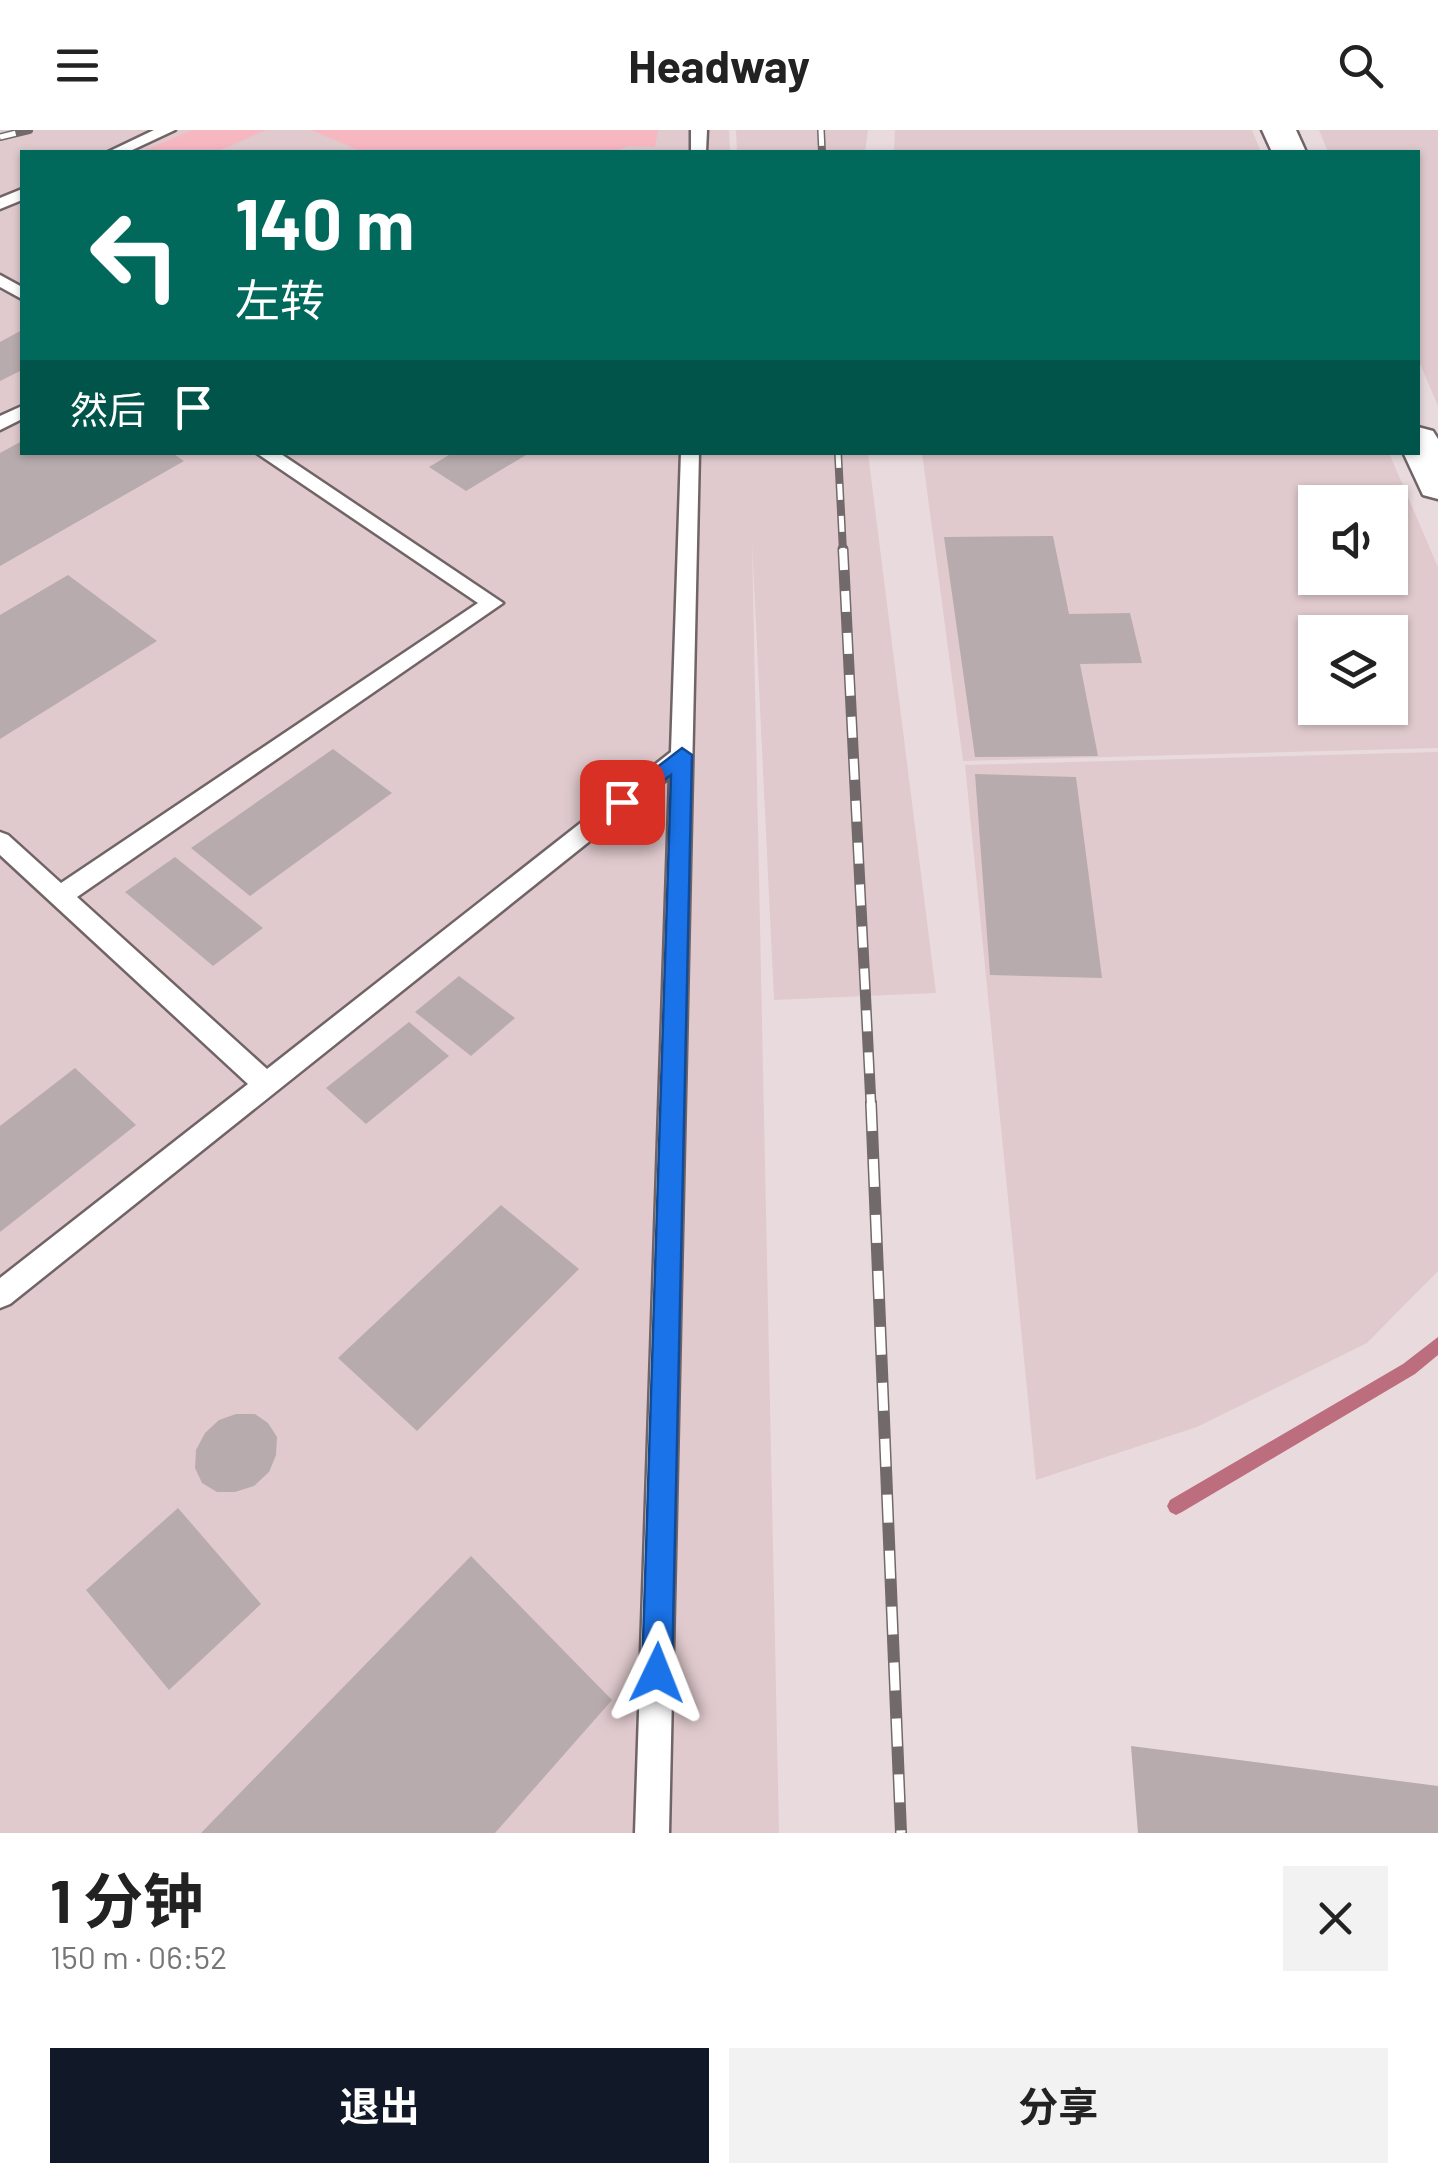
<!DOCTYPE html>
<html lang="zh">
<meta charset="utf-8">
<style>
:root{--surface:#fff;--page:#f2f2f2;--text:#222;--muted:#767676;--accent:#111827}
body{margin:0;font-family:Barlow,"Noto Sans SC",sans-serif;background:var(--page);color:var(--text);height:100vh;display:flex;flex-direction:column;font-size:38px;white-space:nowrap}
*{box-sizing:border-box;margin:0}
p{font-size:32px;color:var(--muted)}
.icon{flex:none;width:55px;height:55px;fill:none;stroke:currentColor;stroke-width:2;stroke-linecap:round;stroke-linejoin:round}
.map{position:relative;height:1703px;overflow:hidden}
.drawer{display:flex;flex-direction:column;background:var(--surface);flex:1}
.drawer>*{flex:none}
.banner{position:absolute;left:20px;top:20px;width:1400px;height:305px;border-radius:0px;box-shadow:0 2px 8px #0004;background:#00695c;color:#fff;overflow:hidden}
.controls{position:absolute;left:1298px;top:355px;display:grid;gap:20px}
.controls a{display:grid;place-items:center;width:110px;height:110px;border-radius:0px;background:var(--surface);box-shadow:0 2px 8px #0004;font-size:50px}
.pin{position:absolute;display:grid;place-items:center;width:85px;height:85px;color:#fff;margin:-42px;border-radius:20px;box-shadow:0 5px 15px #0006}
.me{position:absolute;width:110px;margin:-55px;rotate:2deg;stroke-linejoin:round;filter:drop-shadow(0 0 8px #0008)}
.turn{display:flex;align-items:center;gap:35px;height:210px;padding:0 50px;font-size:45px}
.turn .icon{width:130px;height:130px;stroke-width:2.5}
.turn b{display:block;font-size:70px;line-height:85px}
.then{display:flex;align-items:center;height:95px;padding:0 50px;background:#0003;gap:20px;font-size:38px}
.round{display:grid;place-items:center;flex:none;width:105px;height:105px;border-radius:0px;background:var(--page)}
.summary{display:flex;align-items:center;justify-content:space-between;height:170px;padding:0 50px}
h1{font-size:60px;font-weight:700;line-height:75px}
.primary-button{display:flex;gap:20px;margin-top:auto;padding:20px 50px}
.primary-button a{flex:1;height:115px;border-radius:0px;background:var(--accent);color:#fff;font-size:40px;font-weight:700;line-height:115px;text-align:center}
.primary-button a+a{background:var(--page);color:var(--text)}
header{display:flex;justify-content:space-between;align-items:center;height:130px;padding:0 50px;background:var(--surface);font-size:45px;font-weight:700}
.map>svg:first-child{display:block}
.built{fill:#e0cacd;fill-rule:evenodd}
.green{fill:#f6b7c1}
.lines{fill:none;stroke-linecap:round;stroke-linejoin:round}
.stream{fill:#bd6e7e;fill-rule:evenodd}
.building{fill:#b8abad}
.service-casing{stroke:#706466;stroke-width:5}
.tertiary-casing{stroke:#706466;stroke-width:5}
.service{fill:#fff;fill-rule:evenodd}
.tertiary{fill:#fff;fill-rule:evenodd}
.rail-far2-casing{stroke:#72696a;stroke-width:8}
.rail-far1-casing{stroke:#72696a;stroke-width:11}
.rail-casing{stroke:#72696a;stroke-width:12}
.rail-far2{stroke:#fff;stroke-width:5;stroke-dasharray:16;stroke-linecap:butt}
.rail-far1{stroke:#fff;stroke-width:8;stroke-dasharray:21;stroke-linecap:butt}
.rail{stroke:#fff;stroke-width:9;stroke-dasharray:28;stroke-linecap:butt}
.route{fill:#1a73e8;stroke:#114b97;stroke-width:2.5}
</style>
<header><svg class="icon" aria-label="menu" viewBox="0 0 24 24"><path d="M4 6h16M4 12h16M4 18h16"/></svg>Headway<svg class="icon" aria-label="search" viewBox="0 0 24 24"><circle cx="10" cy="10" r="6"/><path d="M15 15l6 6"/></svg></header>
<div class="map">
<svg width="1438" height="1703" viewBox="0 0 1438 1703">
<rect width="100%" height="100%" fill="#e9dbdd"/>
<g class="built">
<path d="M0 0H729L730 22H22V322L868 323 936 863 774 870 752 412 779 1703H0Z"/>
<path d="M736 0H868L865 22H737Z"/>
<path d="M895 0H1252L1261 22H894Z"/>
<path d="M1319 0H1438V276L1418 229V22H1328Z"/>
<path d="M922 323H1389L1438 437V618L963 631ZM1315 372H1390V448H1315ZM1315 502H1390V578H1315Z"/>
<path d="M1438 622V1141L1367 1213 1197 1297 1036 1350 965 635Z"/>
</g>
<g class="green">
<path d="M192 0H266L216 22H141Z"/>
<path d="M311 0H658L655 17 629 16 611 22H363Z"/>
</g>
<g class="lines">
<path class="stream" d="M1438 1207V1225L1415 1244 1182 1382 1176 1385 1170 1382 1167 1376 1170 1370 1403 1234Z"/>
</g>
<g class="building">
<path d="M22 200V240L0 251V212Z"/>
<path d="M22 311V322H171L184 331 0 436V323Z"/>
<path d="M454 322H531L466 361 429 337Z"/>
<path d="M1053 406 1069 484 1130 483 1142 533 1080 534 1098 626 975 627 944 407Z"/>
<path d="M68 445 157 511 0 609V485Z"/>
<path d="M333 619 392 663 250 766 191 718Z"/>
<path d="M975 644 1076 647 1102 848 990 845Z"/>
<path d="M175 727 263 798 213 836 125 762Z"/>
<path d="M459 846 515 888 471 926 415 882Z"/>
<path d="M409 892 449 926 366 994 326 958Z"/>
<path d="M75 938 136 995 0 1102V996Z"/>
<path d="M501 1075 579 1139 417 1301 338 1228Z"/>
<path d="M236 1284H255L268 1293 277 1307 276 1325 269 1342 254 1356 235 1362H217L202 1353 195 1338 196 1320 205 1303 219 1290Z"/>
<path d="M178 1378 261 1474 169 1560 86 1460Z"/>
<path d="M471 1426 612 1570 495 1703H201Z"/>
<path d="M1131 1616 1438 1656V1703H1138Z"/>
</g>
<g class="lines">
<g class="service-casing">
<g id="service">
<path d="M154 0H175L128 22H108Z"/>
<path d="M691 0H707L706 22H691Z"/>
<path d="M22 59V70L0 79V68Z"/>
<path d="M0 145 22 157V169L0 157Z"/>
<path d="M22 276V289L0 300V286Z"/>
<path d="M255 322H278L503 473 77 767 267 939 671 622 681 322H699L669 1703H635L670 647 10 1174 0 1178V1148L248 954 0 725V702L8 705 61 753 478 473Z"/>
</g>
</g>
<g class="tertiary-casing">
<g id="tertiary">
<path d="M1262 0H1296L1306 22H1272Z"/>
<path d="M1418 297 1433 301 1438 309V369L1423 365 1403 322H1418Z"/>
</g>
</g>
<use href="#service" class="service"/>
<use href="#tertiary" class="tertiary"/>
<g class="rail-far2-casing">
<g id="rail-far2">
<path d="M821 0 822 22"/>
<path d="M0 7 29 0"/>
<path d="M838 322 843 422"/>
</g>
</g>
<g class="rail-far1-casing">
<path id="rail-far1" d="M843 419 871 975"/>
</g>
<g class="rail-casing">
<path id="rail" d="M871 973 901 1703"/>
</g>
<use href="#rail-far2" class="rail-far2"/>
<use href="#rail-far1" class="rail-far1"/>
<use href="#rail" class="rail"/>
</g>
<path class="route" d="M682 618 692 625 672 1543 667 1554 657 1558 646 1554 642 1543 671 645 630 677H615L612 672Z"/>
</svg>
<div class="controls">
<a><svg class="icon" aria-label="sound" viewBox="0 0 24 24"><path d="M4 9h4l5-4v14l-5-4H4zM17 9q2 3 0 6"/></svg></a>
<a><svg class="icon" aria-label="layers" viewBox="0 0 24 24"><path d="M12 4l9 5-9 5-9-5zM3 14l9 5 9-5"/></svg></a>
</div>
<div class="pin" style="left:622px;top:672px;background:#d93025"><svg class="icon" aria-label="arrive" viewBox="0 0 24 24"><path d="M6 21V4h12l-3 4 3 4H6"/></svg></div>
<svg class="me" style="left:657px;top:1543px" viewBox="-20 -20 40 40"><path d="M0-17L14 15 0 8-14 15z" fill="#1a73e8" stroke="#fff" stroke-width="4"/></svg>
<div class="banner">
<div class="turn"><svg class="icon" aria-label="left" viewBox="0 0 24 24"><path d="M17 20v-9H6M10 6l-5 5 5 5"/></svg><div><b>140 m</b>左转</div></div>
<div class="then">然后<svg class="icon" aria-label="arrive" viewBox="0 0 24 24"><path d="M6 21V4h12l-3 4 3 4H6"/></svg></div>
</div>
</div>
<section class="drawer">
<div class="summary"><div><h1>1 分钟</h1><p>150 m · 06:52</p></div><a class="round"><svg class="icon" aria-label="close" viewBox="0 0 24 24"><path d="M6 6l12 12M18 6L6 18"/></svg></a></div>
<div class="primary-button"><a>退出</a><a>分享</a></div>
</section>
